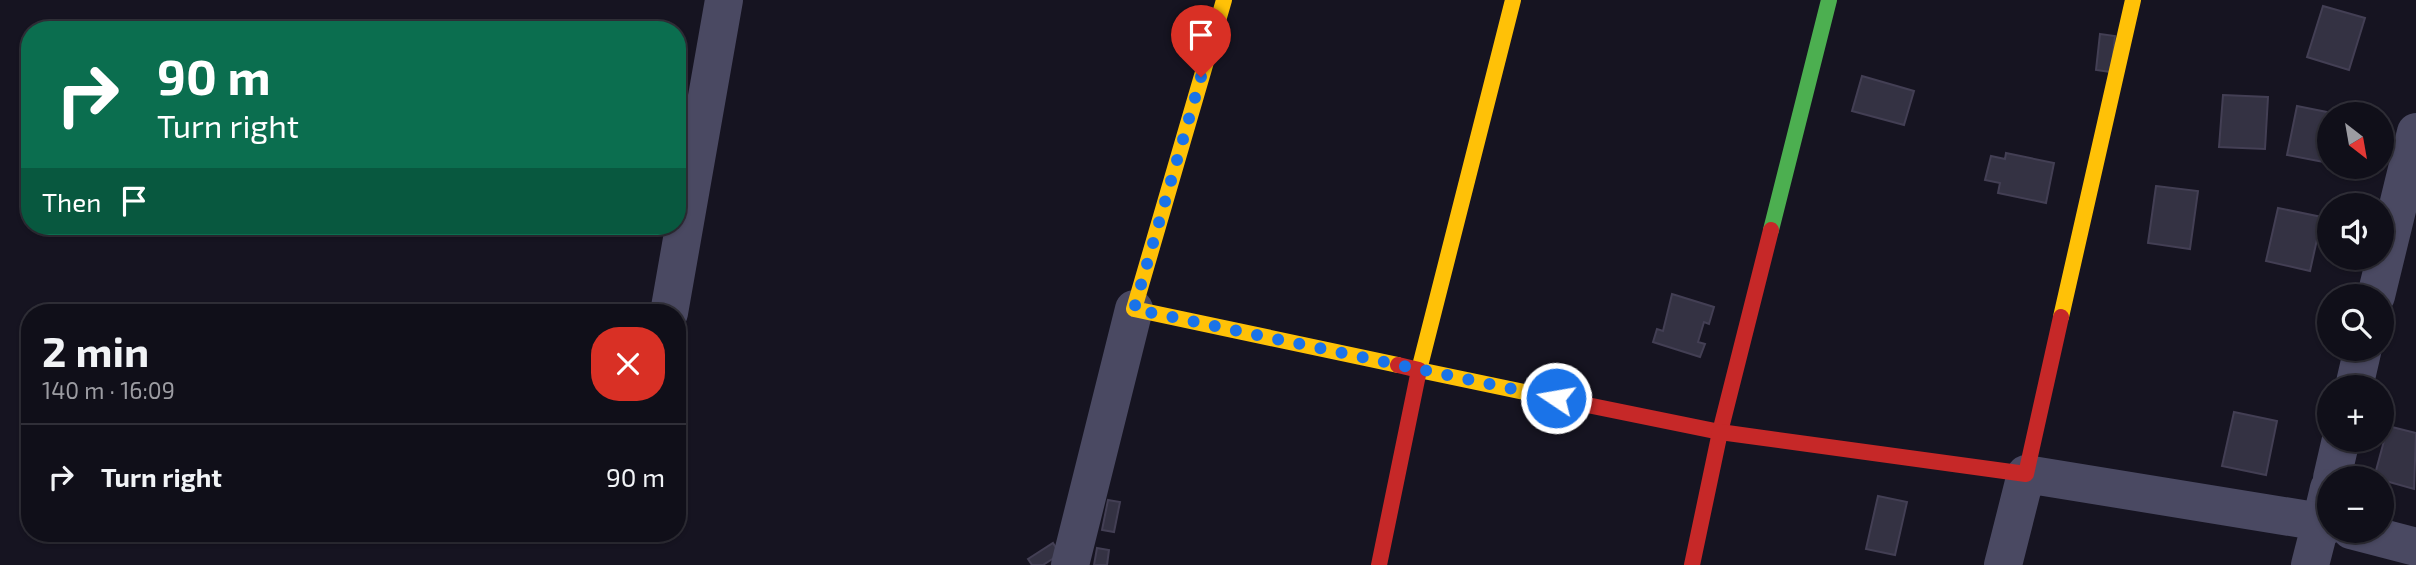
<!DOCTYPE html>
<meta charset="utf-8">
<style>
:root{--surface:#100f19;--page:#1e1d26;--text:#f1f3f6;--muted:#9c9ca2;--line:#302f38}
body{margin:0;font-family:"Exo 2",sans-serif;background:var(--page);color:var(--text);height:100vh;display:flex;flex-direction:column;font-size:26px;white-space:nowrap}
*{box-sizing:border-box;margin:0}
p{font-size:23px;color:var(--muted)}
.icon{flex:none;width:38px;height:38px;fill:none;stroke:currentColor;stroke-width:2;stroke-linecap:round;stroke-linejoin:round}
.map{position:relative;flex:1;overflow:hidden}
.panel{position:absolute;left:21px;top:304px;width:665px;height:238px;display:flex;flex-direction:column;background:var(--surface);border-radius:28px;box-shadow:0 2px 5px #0004,0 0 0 2px var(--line)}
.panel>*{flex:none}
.banner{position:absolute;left:21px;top:21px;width:665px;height:214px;border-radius:28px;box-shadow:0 2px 5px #0004,0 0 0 2px var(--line);background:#0b6e4f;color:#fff;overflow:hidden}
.needle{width:46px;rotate:149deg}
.tools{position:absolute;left:2317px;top:102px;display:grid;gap:14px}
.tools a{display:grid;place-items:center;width:77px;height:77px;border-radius:50%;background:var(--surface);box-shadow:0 2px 5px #0004,0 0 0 2px var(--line);font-size:35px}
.pin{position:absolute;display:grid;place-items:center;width:60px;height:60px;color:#fff;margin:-72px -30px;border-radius:50% 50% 50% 0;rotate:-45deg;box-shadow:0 0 7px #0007}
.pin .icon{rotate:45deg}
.me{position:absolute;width:77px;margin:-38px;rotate:282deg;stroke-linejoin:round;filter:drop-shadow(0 0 5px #0008)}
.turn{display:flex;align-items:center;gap:24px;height:147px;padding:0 21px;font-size:32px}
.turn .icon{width:91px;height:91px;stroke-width:2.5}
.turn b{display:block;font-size:49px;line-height:60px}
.then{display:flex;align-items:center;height:66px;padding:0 21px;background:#0003;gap:14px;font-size:26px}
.round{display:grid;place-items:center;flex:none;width:74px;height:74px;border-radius:28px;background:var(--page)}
.head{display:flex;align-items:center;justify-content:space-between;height:119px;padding:0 21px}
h1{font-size:42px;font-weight:700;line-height:52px}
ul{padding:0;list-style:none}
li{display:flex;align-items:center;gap:21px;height:105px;padding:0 21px;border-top:2px solid var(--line)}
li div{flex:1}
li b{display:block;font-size:26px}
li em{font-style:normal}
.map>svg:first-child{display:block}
.building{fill:#343243;stroke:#433f54;stroke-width:2}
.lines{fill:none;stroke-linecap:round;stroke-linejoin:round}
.street{stroke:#4a4962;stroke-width:38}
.fast{stroke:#4caf50;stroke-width:16}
.slow{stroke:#ffc107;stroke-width:16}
.jam{stroke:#c62828;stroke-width:16}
.route{stroke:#1a73e8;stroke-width:12;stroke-dasharray:0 21.6}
</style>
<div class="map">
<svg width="2416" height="565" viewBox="0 0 2416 565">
<rect width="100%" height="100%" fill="#161421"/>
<g class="building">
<path d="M2323 6 2365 18 2349 70 2307 57Z"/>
<path d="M2100 34 2115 36 2111 72 2096 70Z"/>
<path d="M1862 76 1914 91 1904 125 1852 111Z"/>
<path d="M2223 95 2268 97 2265 149 2219 147Z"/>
<path d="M2297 106 2337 114H2329V163L2287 155Z"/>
<path d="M2006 153 2054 163 2046 203 1998 193 2000 183 1985 180 1991 156 2005 159Z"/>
<path d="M2156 186 2198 191 2190 249 2148 243Z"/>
<path d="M2278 208 2322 217 2310 271 2266 261Z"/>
<path d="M1672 294 1714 307 1709 324 1704 322 1698 342 1705 344 1700 357 1653 342 1657 329 1663 331Z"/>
<path d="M2234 412 2277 421 2266 475 2222 466Z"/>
<path d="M2388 426 2416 433 2414 489 2382 480V478H2374Z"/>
<path d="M1878 496 1907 502 1895 555 1866 549Z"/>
<path d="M1108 500 1120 502 1114 532 1102 530Z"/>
<path d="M1053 543 1060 554 1043 565H1032L1028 559Z"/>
<path d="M1097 548 1109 550 1107 565H1094Z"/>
</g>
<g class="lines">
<g class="street">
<path d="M2376 296 2416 132"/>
<path d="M669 313 724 0"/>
<path d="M2354 387 2363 348"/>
<path d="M2332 478 2341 439"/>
<path d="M2329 488 2321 522 2329 525"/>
<path d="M2351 530 2416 547"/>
<path d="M1070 565 1134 309"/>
<path d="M2003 565 2026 474 2321 522 2310 565"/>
</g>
<path class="fast" d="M1771 230 1829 0"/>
<g class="slow">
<path d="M1224 0 1134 309 1398 365"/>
<path d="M1513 0 1419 370 1548 397"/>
<path d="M2061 317 2133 0"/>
</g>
<g class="jam">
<path d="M1548 397 1720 432 1771 230"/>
<path d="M1379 565 1419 370 1398 365"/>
<path d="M1692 565 1720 432 2026 474 2061 317"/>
</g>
</g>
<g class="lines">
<path class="route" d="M1201 77 1134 309 1556 398"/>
</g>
</svg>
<div class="tools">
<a><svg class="needle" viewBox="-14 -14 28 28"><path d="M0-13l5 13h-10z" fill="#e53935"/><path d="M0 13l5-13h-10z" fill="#9c9ca2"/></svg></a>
<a><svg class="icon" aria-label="sound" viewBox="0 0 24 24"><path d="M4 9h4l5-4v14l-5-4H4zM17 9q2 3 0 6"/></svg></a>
<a><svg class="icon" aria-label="search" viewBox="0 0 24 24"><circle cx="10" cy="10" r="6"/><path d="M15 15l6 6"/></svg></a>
<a>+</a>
<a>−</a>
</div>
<div class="pin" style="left:1201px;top:77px;background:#d93025"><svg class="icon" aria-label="arrive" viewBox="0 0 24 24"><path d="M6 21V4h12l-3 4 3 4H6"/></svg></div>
<svg class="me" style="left:1556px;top:398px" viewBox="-20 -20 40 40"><circle r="17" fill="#1a73e8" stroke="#fff" stroke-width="3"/><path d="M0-11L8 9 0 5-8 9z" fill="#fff"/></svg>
<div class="banner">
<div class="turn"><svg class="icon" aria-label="right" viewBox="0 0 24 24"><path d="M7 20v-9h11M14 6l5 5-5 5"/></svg><div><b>90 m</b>Turn right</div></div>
<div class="then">Then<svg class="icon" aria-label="arrive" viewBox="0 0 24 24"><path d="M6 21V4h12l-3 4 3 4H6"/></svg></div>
</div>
<section class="panel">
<div class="head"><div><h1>2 min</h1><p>140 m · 16:09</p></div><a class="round" style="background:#d93025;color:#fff"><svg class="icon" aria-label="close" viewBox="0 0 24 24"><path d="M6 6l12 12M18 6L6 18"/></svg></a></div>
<ul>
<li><svg class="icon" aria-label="right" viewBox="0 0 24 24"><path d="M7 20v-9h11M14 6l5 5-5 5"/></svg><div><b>Turn right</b></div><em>90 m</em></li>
</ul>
</section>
</div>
